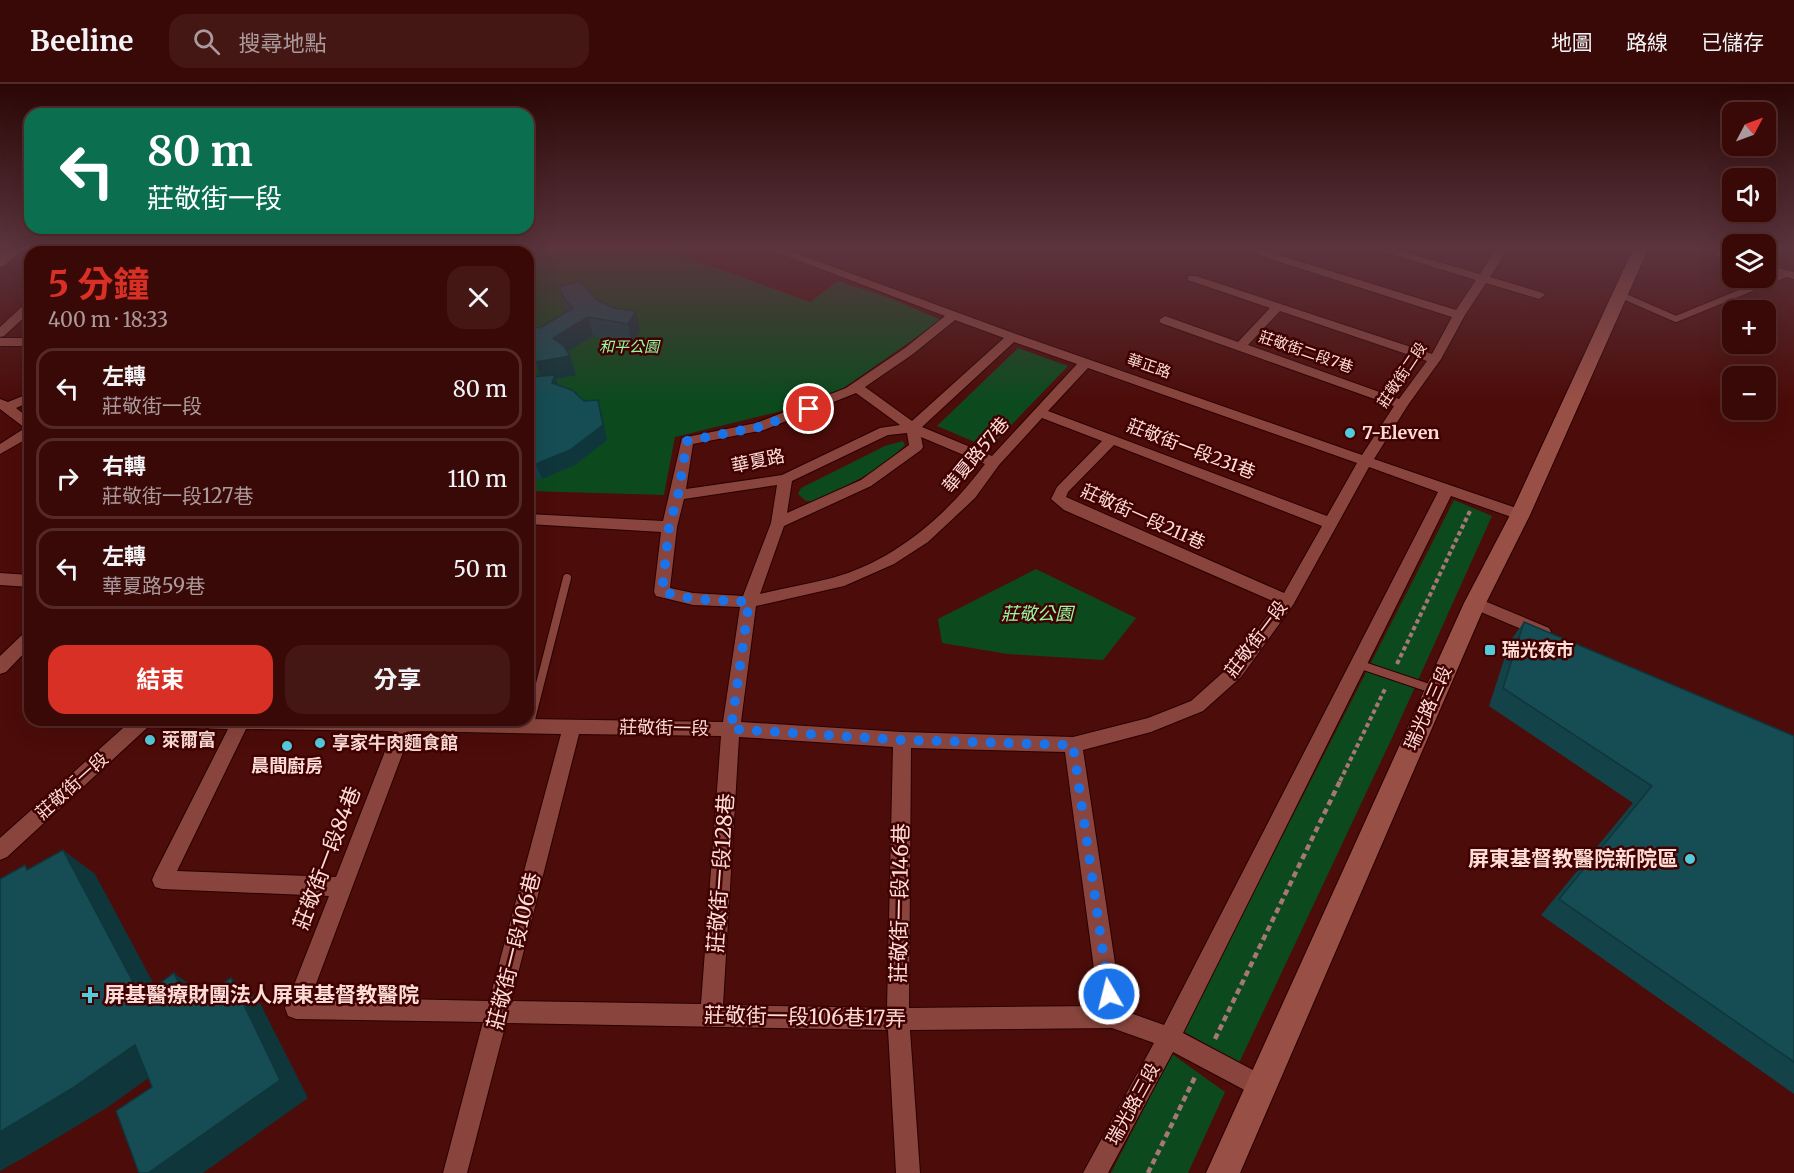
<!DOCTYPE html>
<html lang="zh-TW">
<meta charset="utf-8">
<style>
:root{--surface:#390907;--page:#441715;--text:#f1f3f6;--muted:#ab9a9b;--line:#532a28;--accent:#d93025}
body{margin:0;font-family:Merriweather,"Noto Sans TC",serif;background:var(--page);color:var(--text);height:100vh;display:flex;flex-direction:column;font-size:22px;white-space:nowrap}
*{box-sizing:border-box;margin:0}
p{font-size:20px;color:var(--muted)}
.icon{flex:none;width:33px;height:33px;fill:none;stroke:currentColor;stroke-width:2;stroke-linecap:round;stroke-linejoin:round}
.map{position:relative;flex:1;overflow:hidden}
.panel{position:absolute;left:24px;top:162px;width:510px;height:480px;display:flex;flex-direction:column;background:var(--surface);border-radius:18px;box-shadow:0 6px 24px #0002,0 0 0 2px var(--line)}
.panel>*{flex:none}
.top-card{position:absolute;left:24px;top:24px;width:510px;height:126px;border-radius:18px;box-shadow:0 6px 24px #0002,0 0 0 2px var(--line);background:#0b6e4f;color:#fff;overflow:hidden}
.needle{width:39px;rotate:49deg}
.buttons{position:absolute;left:1722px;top:18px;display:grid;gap:12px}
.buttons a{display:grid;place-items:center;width:54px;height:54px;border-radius:12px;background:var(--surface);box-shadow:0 6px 24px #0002,0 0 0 2px var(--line);font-size:30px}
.pin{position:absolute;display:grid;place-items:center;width:51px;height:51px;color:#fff;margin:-26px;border:3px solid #fff;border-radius:50%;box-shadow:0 2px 6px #0007}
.me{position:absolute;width:66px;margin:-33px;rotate:352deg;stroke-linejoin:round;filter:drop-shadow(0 0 4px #0008)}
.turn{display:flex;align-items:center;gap:21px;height:126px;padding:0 24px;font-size:27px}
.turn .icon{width:78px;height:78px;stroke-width:2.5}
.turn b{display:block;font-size:42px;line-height:51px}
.round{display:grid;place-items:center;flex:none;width:63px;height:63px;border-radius:18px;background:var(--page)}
.headline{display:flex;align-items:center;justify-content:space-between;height:102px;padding:0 24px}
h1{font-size:36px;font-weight:700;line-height:45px;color:var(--accent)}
.button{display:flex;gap:12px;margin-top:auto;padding:12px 24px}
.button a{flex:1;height:69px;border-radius:18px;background:var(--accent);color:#fff;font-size:24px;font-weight:700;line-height:69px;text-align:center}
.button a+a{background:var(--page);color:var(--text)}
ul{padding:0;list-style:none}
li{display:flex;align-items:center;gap:18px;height:81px;margin:0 12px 9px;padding:0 12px;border:3px solid var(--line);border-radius:18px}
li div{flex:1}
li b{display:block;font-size:22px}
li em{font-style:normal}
header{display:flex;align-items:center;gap:36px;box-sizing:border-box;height:84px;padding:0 30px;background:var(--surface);border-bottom:2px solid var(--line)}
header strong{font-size:28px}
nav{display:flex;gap:33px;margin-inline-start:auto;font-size:21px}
.search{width:420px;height:54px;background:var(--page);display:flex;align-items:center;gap:15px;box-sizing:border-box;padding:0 21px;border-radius:18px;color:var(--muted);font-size:22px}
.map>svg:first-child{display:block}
.green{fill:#0c4a1e}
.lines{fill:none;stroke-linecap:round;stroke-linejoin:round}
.lane-far1-casing{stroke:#290000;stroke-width:8}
.lane-casing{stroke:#290000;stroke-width:10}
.street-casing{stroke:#290000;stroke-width:2}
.secondary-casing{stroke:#290000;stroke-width:2}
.path-far1{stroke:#a77773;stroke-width:4;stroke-dasharray:4.5 3;stroke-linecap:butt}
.path{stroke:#a77773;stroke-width:4.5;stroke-dasharray:6 4;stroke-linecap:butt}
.lane-far1{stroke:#89453d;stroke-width:6}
.lane{stroke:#89453d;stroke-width:8}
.street{fill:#89453d;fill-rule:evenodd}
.secondary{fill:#984f46;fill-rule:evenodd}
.wall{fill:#134248}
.shaded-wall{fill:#0f363b}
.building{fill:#164d54;stroke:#0f363b;stroke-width:1.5}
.route{stroke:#1a73e8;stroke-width:10;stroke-dasharray:0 18}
.poi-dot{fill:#53cbdb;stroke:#400101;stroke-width:2}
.labels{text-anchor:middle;stroke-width:5;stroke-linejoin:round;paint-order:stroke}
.far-park-label{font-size:15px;font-style:italic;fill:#92faa3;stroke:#400101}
.far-street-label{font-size:15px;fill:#fddcd7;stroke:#400101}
.poi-label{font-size:18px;font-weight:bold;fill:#fddcd7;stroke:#400101;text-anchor:start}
.street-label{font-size:18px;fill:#fddcd7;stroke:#400101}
.park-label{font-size:18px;font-style:italic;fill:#92faa3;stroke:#400101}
.near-street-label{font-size:21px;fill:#fddcd7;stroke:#400101}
.near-poi-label{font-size:21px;font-weight:bold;fill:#fddcd7;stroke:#400101;text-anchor:end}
</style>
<header>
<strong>Beeline</strong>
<div class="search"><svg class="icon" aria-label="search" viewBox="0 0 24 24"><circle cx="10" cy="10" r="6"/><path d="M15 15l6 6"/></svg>搜尋地點</div>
<nav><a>地圖</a><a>路線</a><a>已儲存</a></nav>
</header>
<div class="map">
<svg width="1794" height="1089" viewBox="0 0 1794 1089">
<rect width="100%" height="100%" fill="#4c0c09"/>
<g class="green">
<path d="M526 163H660L810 218 838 197 890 214 941 236 842 305 794 324 675 353 664 411 528 407V168H523Z"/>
<path d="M1018 264 1068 282 989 364 937 342Z"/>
<path d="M903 357 905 361C879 387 847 402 814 417H806L798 410 801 404 885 362Z"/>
<path d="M1454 416 1492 432 1392 654 1239 979 1183 947Z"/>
<path d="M1036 485 1136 534 1103 576 1008 570 942 559 938 535Z"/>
<path d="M1172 970 1225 1008 1188 1089H1111Z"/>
</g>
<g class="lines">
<g class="lane-far1-casing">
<g id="lane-far1">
<path d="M253 168 257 163"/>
<path d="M1621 211 1676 235 1786 190"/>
</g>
</g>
<g class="lane-casing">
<g id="lane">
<path d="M1358 580 1435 606"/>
<path d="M529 643 567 494"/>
</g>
</g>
<g class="street-casing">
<g id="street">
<path d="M86 163H98L94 168H82Z"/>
<path d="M175 163H187L183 168H171Z"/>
<path d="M325 163H336L333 168H321Z"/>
<path d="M438 163H449L447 168H435Z"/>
<path d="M516 163H527L526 168H514Z"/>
<path d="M763 163H779L1016 250 1362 371 1394 322 1161 239 1159 236 1165 232 1238 258 1270 224 1188 196V192H1196L1432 270 1452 233 1268 174 1241 163H1258L1270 168 1274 163H1285L1279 171 1456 226 1476 196 1368 163H1386L1480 190 1498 163H1509L1490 193 1543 209 1545 211 1539 215 1486 199 1465 231 1441 275 1408 321 1374 375 1525 427 1527 431 1520 436 1451 412 1183 949 1268 994 1272 1002 1268 1010 1260 1014 1252 1010 1173 968 1108 1089H1083L1154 959 1112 944 910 946 920 1089H896L888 946 506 939 467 1089H443L483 938 296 935 288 932 285 924 329 812 162 805 155 803 152 796 155 789 228 645 148 643 7 773 0 776V754L132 636 528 635 723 638 740 523 693 521 656 512 654 508 661 448 528 440V430L663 437 682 354 756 339 846 304 905 264 945 232ZM1280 227 1427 277 1399 315 1248 261ZM955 236 1004 254 912 337 865 303 913 270ZM1014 258 1077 280 992 372 922 343ZM1088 284 1357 379 1327 432 1048 327ZM856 309 900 341 880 344 782 391 686 405 693 360 764 346ZM1042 334 1102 357 1057 403 1051 415 1064 426 1277 519 1229 583 1191 617 1148 634 1073 653 902 648 741 638 756 522 844 502 894 480 928 458 975 414 999 381ZM907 349 909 361 861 396 787 429 792 397 888 351ZM921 353 985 380C948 430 895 477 832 494 809 500 784 504 760 510L784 442 871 402 921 366 923 363ZM1114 361 1322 442 1284 509 1066 413 1068 408ZM1369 383 1438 408 1164 941 1122 926 1083 666 1151 648 1203 627 1241 593 1293 521ZM777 401 771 439 743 512 693 509 670 504 677 443 684 415ZM246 645 393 647 336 793 177 787ZM411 647 561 650 489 917 311 913ZM579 650 721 652 701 920 511 917ZM739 653 893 663 887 924 723 921ZM911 664 1065 668 1099 922 909 924Z"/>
<path d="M1691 163H1709L1732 171V177Z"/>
<path d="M1766 181 1794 188V195L1766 187Z"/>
<path d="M30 218V228L4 252 0 253V243L26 219Z"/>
<rect x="0" y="254" width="30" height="8"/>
<path d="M30 309V318L16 324 30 335V353L0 370V360L25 344 0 325V315L8 318Z"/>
<path d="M0 489 30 491V503L0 501Z"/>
<path d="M1475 513 1549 544 1551 548 1549 552 1543 554 1469 523 1467 519 1469 515Z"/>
<path d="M30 547V563L6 588 0 590V572L24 549Z"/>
</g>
</g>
<g class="secondary-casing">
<g id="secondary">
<path d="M8 163H25L5 181 0 183V170Z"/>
<path d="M1634 163H1649L1530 431 1486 519 1240 1089H1206L1464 519 1510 431Z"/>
</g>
</g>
<g class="path-far1">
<path d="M1397 580 1470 427"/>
<path d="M1340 697 1386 603"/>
</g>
<g class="path">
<path d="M1215 955 1341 695"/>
<path d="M1148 1089 1196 991"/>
</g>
<use href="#lane-far1" class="lane-far1"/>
<use href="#lane" class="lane"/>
<use href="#street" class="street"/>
<use href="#secondary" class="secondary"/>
</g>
<g class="wall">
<path d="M559 203 597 216 640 246 632 259 593 252 567 268 576 291 556 295 558 302 584 317 602 331 607 356 575 381 542 395 528 396V293L540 292 536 283 528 279V242L540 244 567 228Z"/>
<path d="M1524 538 1794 652V1010L1541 831 1633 719 1489 622 1510 557Z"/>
</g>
<g class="shaded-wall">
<path d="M636 227 640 246 632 259 628 240Z"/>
<path d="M588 233 593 252 559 273 553 254Z"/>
<path d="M570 272 576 291 556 295 560 306 542 297 536 278Z"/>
<path d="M598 316 602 331 607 356 575 381 542 395 536 380Z"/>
<path d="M63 766 95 790 172 934 141 913Z"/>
<path d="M174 889 204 911 188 921Z"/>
<path d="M231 894 258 915 308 1014 203 1089H148Z"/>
<path d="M135 961 168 980 108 1023 32 1069 0 1087V1048Z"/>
</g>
<g class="building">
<path d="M580 197 597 216 614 224 636 227 628 240 588 233 553 254 564 262 570 272 536 278 530 264 528 263V242L540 244 573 224 565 216 559 203Z"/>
<path d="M555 291 552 299 572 306 584 317 598 316 603 341 570 366 536 380 528 381V293Z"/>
<path d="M1524 538 1794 652V978L1559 815 1652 702 1503 604Z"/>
<path d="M63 766 141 913 174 889 188 921 231 894 280 996 148 1089H139L116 1027 152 1003 135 961 71 1005 0 1048V795L25 781 27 786Z"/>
</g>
<linearGradient id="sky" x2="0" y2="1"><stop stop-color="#2a0705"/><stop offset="0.52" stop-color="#5b343e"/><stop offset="1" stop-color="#5b343e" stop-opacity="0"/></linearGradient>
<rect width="1794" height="316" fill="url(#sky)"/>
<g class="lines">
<path class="route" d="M809 325 759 343 687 357 678 411 669 443 662 508 693 515 749 518 731 645 902 656 1073 661 1109 910"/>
</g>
<g class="poi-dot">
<circle cx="1350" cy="349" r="6"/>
<rect x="1484" y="560" width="12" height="12" rx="3"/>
<circle cx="150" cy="656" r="6"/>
<circle cx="320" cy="659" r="6"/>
<circle cx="287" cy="662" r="6"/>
<circle cx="1690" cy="775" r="6"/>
<path d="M87 902h6v6h6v6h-6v6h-6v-6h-6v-6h6z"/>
</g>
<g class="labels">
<g class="far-park-label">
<text x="629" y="268">和平公園</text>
</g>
<g class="far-street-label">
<text transform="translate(1306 268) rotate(19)" y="5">莊敬街二段7巷</text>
<text transform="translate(1149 282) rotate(19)" y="5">華正路</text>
<text transform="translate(1402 291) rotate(-56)" y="5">莊敬街二段</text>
</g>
<g class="poi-label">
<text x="1362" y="355">7-Eleven</text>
<text x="1502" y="572">瑞光夜市</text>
<text x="162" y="662">萊爾富</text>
<text x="332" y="665">享家牛肉麵食館</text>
<text x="287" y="688" text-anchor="middle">晨間廚房</text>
</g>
<g class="street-label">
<text transform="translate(1191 365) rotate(21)" y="6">莊敬街一段231巷</text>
<text transform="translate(976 371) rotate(-50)" y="6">華夏路57巷</text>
<text transform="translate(758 377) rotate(-12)" y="6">華夏路</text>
<text transform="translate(1143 433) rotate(24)" y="6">莊敬街一段211巷</text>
<text transform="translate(1256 555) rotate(-53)" y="6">莊敬街一段</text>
<text transform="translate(1428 624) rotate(-66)" y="6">瑞光路三段</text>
<text transform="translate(664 644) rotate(1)" y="6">莊敬街一段</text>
<text transform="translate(72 702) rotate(-42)" y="6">莊敬街一段</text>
<text transform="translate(1133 1020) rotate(-61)" y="6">瑞光路三段</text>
</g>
<g class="park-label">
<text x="1037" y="536">莊敬公園</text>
</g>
<g class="near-street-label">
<text transform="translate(327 774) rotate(-69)" y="7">莊敬街一段84巷</text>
<text transform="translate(721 789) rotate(-86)" y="7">莊敬街一段128巷</text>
<text transform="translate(900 819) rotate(-89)" y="7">莊敬街一段146巷</text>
<text transform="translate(514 867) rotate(-76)" y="7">莊敬街一段106巷</text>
<text transform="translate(805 933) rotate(1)" y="7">莊敬街一段106巷17弄</text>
</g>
<g class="near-poi-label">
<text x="1678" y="782">屏東基督教醫院新院區</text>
<text x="104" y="918" text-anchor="start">屏基醫療財團法人屏東基督教醫院</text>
</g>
</g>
</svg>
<div class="buttons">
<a><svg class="needle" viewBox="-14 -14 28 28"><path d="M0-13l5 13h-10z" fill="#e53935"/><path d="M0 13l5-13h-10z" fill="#ab9a9b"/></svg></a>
<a><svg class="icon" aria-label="sound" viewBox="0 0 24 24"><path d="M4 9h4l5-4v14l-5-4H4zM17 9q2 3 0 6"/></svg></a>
<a><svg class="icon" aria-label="layers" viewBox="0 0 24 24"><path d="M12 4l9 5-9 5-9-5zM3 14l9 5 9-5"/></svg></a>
<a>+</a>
<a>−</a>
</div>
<div class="pin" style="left:809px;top:325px;background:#d93025"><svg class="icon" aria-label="arrive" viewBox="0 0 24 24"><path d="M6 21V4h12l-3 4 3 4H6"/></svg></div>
<svg class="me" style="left:1109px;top:910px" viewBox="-20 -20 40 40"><circle r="17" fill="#1a73e8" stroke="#fff" stroke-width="3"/><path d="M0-11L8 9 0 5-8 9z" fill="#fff"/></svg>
<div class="top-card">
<div class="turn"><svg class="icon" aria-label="left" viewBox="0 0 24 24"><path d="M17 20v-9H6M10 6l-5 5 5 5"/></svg><div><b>80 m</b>莊敬街一段</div></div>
</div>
<section class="panel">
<div class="headline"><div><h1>5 分鐘</h1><p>400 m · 18:33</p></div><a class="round"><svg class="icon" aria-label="close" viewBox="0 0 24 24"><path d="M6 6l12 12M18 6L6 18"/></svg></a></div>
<ul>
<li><svg class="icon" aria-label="left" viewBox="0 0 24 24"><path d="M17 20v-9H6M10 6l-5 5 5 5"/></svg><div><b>左轉</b><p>莊敬街一段</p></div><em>80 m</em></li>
<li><svg class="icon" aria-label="right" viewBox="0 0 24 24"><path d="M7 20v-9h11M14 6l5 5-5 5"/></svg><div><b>右轉</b><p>莊敬街一段127巷</p></div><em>110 m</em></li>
<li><svg class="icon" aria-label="left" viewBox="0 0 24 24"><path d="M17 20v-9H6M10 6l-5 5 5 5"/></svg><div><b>左轉</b><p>華夏路59巷</p></div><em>50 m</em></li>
</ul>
<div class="button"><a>結束</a><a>分享</a></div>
</section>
</div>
